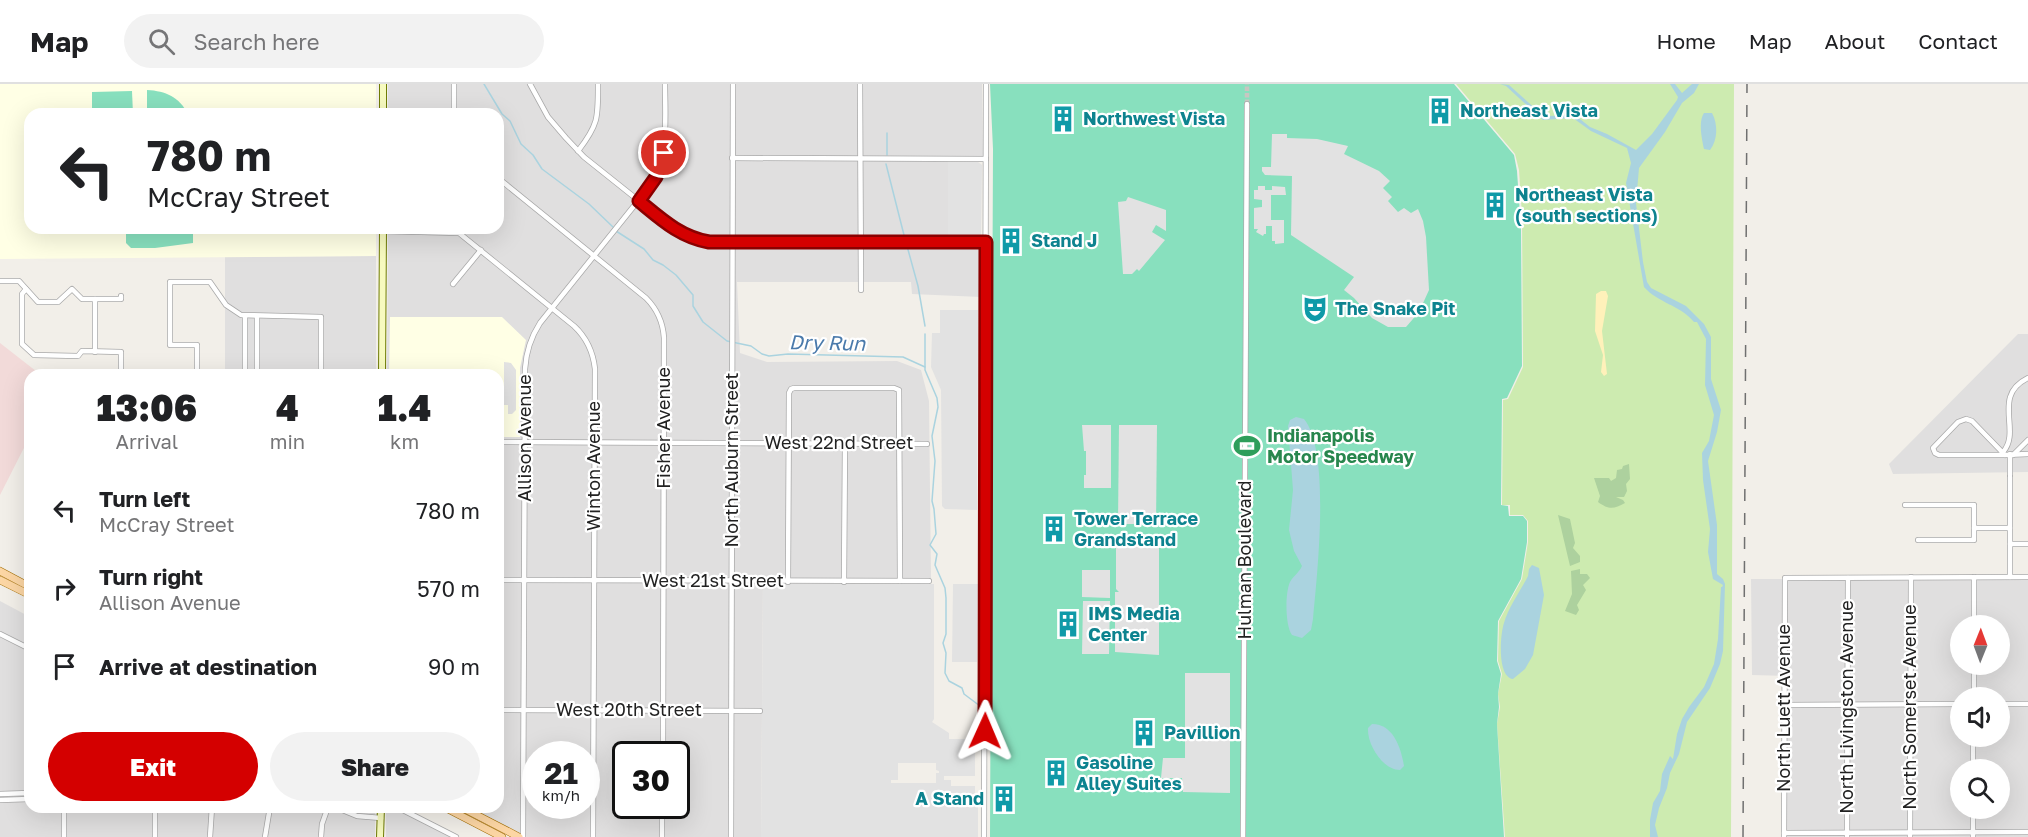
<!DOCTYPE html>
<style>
:root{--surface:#fff;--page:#f2f2f2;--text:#202124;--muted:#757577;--line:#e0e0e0;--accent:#d40000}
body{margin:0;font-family:"Golos Text",sans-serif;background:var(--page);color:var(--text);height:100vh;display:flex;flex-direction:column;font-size:22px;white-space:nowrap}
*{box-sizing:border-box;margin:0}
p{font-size:20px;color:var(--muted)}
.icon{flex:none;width:33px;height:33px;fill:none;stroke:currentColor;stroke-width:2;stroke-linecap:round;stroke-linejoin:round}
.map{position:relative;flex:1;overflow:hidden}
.panel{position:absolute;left:24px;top:285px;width:480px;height:444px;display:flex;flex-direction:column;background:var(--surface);border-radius:18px;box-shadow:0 6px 24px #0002}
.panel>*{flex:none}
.banner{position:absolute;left:24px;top:24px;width:480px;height:126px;border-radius:18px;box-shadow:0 6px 24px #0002;background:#fff;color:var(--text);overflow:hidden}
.needle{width:39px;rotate:1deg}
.tools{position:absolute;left:1950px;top:531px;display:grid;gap:12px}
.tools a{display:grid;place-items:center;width:60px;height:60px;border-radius:50%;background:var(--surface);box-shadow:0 6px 24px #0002;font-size:30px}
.speed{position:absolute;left:522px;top:657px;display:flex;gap:12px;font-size:30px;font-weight:700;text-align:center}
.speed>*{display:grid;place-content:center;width:78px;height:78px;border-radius:50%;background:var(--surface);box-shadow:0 6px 24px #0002;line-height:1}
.speed small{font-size:15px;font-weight:400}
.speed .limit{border:3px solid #111;border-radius:9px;background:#fff;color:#111}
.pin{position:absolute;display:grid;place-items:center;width:51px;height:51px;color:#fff;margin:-26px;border:3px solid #fff;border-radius:50%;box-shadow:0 2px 6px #0007}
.me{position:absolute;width:66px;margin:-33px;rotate:1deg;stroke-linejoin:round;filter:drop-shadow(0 0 4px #0008)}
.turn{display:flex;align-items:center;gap:21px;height:126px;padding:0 24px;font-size:27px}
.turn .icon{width:78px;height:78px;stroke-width:2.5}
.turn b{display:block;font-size:42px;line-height:51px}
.eta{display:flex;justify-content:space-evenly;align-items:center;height:102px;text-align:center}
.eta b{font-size:36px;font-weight:800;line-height:42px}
.cta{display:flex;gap:12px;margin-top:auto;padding:12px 24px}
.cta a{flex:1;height:69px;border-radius:36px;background:var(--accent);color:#fff;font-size:24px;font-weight:800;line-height:69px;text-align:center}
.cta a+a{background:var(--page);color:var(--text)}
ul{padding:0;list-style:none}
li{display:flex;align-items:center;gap:18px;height:78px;padding:0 24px}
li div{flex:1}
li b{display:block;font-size:22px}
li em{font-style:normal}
header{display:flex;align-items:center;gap:36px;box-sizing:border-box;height:84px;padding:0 30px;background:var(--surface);border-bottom:2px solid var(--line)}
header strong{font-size:28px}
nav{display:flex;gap:33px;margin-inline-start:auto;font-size:21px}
.search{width:420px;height:54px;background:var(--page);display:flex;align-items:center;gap:15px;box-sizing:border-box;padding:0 21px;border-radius:33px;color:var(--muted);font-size:22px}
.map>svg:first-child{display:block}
.residential{fill:#e0dfdf;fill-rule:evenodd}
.commercial{fill:#f2dad9}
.education{fill:#ffffe5}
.grass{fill:#cdebb0}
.forest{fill:#add19e}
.sand{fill:#fff1ba}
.pitch{fill:#88e0be}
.parking{fill:#e2e2e2;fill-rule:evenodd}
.water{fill:#aad3df}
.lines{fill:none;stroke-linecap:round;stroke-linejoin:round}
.stream{stroke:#aad3df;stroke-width:1.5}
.street-tunnel{stroke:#c8c6c1;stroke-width:4.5;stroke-dasharray:4.5 2;stroke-linecap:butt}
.street-casing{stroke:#a9a9a9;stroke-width:6}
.secondary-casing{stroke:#707d05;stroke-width:8}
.primary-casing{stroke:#a06b00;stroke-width:8}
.street{stroke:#fff;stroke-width:4.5}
.secondary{stroke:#f7fabf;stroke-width:6}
.primary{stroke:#fcd6a4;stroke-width:7}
.rail{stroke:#707070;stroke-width:1.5;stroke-dasharray:12 12;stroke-linecap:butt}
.route-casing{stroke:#8a0000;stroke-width:15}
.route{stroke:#d40000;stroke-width:10}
.labels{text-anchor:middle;stroke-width:4.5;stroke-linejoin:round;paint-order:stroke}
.culture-label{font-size:18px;font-weight:bold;fill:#0d838f;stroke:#fff;text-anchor:start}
.street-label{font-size:18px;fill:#222;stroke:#fff}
.leisure-label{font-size:18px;font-weight:bold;fill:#27864d;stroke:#fff;text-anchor:start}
.water-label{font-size:20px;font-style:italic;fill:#4a7aab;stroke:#fff}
</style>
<header>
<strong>Map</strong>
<div class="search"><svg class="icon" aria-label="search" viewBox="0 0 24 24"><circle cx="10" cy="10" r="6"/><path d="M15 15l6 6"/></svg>Search here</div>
<nav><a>Home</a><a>Map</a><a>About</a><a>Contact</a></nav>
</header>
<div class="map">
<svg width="2028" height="753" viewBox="0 0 2028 753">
<rect width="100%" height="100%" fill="#f2efe9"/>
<g class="residential">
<path d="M388 0H982L983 73 948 72V161L983 162 981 213 912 210 911 198H737L740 269 767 278 897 277 921 286 929 317 931 495H763L761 753H527L469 723H498V291H387L388 144H498V30H388ZM536 670H586V722H536ZM626 670H676V722H626Z"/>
<path d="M376 172V291H225V173Z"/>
<path d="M2018 250H2028V388L1893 390 1889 380Z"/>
<path d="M1751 495H2028V753H1786L1787 592 1752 591ZM1960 542H2000V580H1960ZM1960 614H2000V652H1960ZM1960 686H2000V724H1960Z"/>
<path d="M0 517 30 533V723H375V753H0Z"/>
<path d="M386 723H393L451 753H386Z"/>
</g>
<path class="commercial" d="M0 259 41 291H30V352L0 411Z"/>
<g class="education">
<path d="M0 0H376V30H30V144H376V172L0 175Z"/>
<path d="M390 233H502L526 256 520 284V353H498V291H389Z"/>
</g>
<path class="grass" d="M1456 0H1734L1731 753H1505L1497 640 1500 623 1498 610 1502 590 1498 577 1499 537 1522 495 1528 458V437L1523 431H1510V421H1502L1503 316 1508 315 1523 283 1522 132 1519 86 1515 70Z"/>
<g class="forest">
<path d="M1629 380 1630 395 1626 400 1627 407 1624 413H1616L1623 416 1625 419C1614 425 1609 426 1598 418L1600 412 1594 394H1609L1611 397 1616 394 1617 386 1622 385 1623 382Z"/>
<path d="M1558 431 1570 435 1575 459 1573 464 1580 472V478L1570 482Z"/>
<path d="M1580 485V490H1587L1590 494 1583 501 1586 506 1577 521 1579 526 1576 531 1565 527 1572 510 1571 487Z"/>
</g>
<path class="sand" d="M1601 207H1606L1608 212 1602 247 1607 290 1604 292 1601 288 1603 271 1595 247 1596 210Z"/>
<g class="pitch">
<path d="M990 0H1454L1514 71 1517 87 1521 145 1522 282 1507 314 1502 315 1501 421 1508 422 1509 432H1523L1527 437V458L1521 495 1498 537 1497 577 1501 590 1498 610 1499 623 1497 640 1504 753H990L993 65Z"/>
<path d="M147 6C166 7 179 13 188 30H147Z"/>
<path d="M132 7 133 30H92V8Z"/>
<path d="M126 144H193V159L155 164H131L126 159Z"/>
</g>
<g class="parking">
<path d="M1272 50H1287V54L1317 55 1348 62 1344 70 1379 87 1390 97 1383 104 1392 113 1388 117 1398 128 1404 124 1411 129 1418 125 1423 137 1426 153 1429 206 1419 228 1406 243H1388L1372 234 1354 214 1344 206 1354 193 1291 151 1292 92 1265 91 1262 87V83H1271Z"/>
<path d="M948 78H978L982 81 981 154 948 155Z"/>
<path d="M1258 102H1265V106H1272V102L1285 103 1286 111H1271V136H1284V159L1275 160V157H1272V142H1266V150H1264L1263 152 1256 148 1258 145H1254V124L1262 123V116L1254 115V106H1258Z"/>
<path d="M1128 113 1166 126V147L1156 141 1152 148 1165 156 1139 187 1137 185 1132 190H1123L1118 118 1126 117Z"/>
<path d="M940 226H978L977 426 945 425 942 422 941 306 931 283 932 249H940Z"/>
<path d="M504 278 511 279 516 286V326L512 330H508V321H504Z"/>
<path d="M1082 341H1111V404H1084V391H1086V367H1084Z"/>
<path d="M1119 341H1157L1156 440H1118Z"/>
<path d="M1116 452 1159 453V571L1115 568V508H1119L1116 505Z"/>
<path d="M1082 486H1110V514L1082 513Z"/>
<path d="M763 499 934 500V635L932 638 949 649V655H975V692H944V696H951V702H975V711L937 708 936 714 978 715V753H761ZM898 679H936V686L939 687V689H936V699H891V696H898Z"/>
<path d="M953 500H978L977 578H952Z"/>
<path d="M1083 517H1110L1109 570H1082Z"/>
<path d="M1185 589H1230V709L1183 708 1182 694H1161L1163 674H1185Z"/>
</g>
<g class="water">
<path d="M1500 0 1509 1 1538 27 1548 32 1575 31 1590 43 1607 50 1636 66 1652 50 1677 16 1678 13 1670 0H1675L1682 9 1692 0H1699L1694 9 1682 19 1665 48 1639 84 1636 119 1643 178 1647 198 1651 204 1686 222 1704 240 1711 253V295L1721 326 1717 348 1708 377 1717 441V490L1723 495 1725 500 1723 567 1720 580 1710 604 1687 638 1679 670 1670 689 1667 704 1659 724 1655 741 1658 753H1650V736L1653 719 1660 707 1662 690 1670 672 1673 675 1677 650 1682 635 1689 623 1704 603 1714 580 1718 555 1721 503H1722L1723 501 1713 495 1708 468 1710 445 1703 396 1702 369 1709 357 1714 331 1705 301 1706 255 1697 238H1694C1680 221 1658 219 1644 203L1626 99 1631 79 1627 64 1591 47 1573 34 1543 36 1506 2Z"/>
<path d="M1704 29H1712C1718 40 1718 56 1710 66L1704 65C1702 55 1698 38 1704 29Z"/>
<path d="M1296 333 1304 335C1331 368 1317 491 1313 535L1311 546 1302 554 1292 551C1285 541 1285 509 1290 498 1293 492 1299 489 1302 482L1294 467 1289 446 1293 406 1288 342 1290 336Z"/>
<path d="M1532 481 1539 484 1544 511 1533 571 1525 585 1513 595C1497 593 1500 551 1504 539 1508 524 1521 506 1528 492L1529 485Z"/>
<path d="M1372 640C1394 640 1401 665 1404 682L1400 686C1383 686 1367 661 1368 644Z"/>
</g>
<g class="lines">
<g class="stream">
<path d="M484 0 502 30 510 37 521 60 533 71 542 85 589 120 613 143"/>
<path d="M887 71V49"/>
<path d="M886 80 905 155"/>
<path d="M616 147 644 165 653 176 663 181 676 191 693 211V222L703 238 727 257 751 262 762 270 769 272 788 270 903 273 925 283"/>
<path d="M907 162 918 202 925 242"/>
<path d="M925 250V286L937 314 938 323 932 352 935 377 932 417 934 425 936 450 930 461 937 470 935 481 945 504 946 514V550L943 559 946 569 945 589 949 597 962 604 964 610 980 622"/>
<path d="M999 649V646"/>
</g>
<path class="street-tunnel" d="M1247 20V0"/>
<g class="street-casing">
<g id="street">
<path d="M530 0 548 33 566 54 584 73 673 144 690 153 709 157 986 158"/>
<path d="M860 0 861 206"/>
<path d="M454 30V0"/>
<path d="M578 67C599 40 598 33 598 0"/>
<path d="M732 74 986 75"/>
<path d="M498 94 646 214C657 225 663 238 664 254L663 670"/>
<path d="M383 147 459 149 574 242C587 254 593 267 595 285L593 753"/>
<path d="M0 197H19L38 218H58L72 205 82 215H121V212"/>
<path d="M453 200 481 166"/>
<path d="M26 205 22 210V260L34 271 78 272 82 267 121 268V291"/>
<path d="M95 268V215"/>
<path d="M197 291V261H170V198H210L226 221 241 231 321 233V291"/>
<path d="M245 291V232"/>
<path d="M257 291V232"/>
<path d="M498 358 927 360"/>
<path d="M2003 368C2022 347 1991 312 2028 294"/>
<path d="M2005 371 1972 337 1966 335 1958 338 1933 364 1935 369 1939 371H2005L2028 370"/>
<path d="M2013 371 2028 356"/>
<path d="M2010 391V370"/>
<path d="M2010 393V493"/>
<path d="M1905 421H1974V456H1918"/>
<path d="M1974 444H2010"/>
<path d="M2010 460H2028"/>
<path d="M498 496 929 497"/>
<path d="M788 498 789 309 791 305 794 304H894L899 306 900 497"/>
<path d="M844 498 845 359"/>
<path d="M1974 542V493"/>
<path d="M0 550 30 565"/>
<path d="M1974 614V580"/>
<path d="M2000 620H2028"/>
<path d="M1785 621 1960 620"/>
<path d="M498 626 760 627"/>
<path d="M1973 686V652"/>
<path d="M0 710 30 709"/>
<path d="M0 716 30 715"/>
<path d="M335 723 357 732 381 734"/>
<path d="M397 723 456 753"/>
<path d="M1784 749 2028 748"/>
<path d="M64 753V723"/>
<path d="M155 753V723"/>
<path d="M210 753 212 723"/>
<path d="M265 753 270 723"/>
<path d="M321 753 322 740 328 723"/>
<path d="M523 753 525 285C526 268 531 253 540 239L646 107C670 76 665 37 665 0"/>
<path d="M662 753V722"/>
<path d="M731 753 733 0"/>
<path d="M984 753 986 0"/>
<path d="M1243 753 1247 20"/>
<path d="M1784 753 1785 494 2028 493"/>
<path d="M1847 753 1848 494"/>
<path d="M1910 753 1911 493"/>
<path d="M1973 753V724"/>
</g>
</g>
<g class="secondary-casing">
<g id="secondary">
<path d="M383 30V0"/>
<path d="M382 291 383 144"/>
<path d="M380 753 381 723"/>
</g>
</g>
<g class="primary-casing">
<g id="primary">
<path d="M0 487 30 503"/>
<path d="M0 496 30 511"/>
<path d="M444 723 502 753"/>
<path d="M461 723 519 753"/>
</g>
</g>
<use href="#street" class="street"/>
<use href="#secondary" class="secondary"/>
<use href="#primary" class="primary"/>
<path class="rail" d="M1743 753 1747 0"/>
</g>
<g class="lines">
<g class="route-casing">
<path id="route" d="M664 69 656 93 639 117C661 135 680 153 709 158H986L985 647"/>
</g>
<use href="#route" class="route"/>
</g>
<defs>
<g id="building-bare" transform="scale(2.07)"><path d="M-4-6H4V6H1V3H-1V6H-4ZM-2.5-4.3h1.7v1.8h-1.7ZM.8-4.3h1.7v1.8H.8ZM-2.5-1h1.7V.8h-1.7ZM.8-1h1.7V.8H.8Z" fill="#0f9aa8" stroke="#fff" stroke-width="2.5" paint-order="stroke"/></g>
<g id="theatre-bare" transform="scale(2.07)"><path d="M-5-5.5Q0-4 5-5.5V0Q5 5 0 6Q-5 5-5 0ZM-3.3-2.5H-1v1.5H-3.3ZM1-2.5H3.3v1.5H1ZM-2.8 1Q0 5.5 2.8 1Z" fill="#0f9aa8" stroke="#fff" stroke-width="2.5" paint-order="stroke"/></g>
<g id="stadium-bare" transform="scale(2.07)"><path d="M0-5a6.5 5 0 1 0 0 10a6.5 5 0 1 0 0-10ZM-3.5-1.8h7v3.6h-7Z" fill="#2e9e5b" stroke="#fff" stroke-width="2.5" paint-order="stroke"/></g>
</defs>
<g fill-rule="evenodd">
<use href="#building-bare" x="1440" y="27"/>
<use href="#building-bare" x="1063" y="35"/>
<use href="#building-bare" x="1495" y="121"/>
<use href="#building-bare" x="1011" y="157"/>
<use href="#theatre-bare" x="1315" y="225"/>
<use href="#stadium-bare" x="1247" y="362"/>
<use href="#building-bare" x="1054" y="445"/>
<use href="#building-bare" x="1068" y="540"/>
<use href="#building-bare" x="1144" y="649"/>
<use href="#building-bare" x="1056" y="689"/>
<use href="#building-bare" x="1004" y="715"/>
</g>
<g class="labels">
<g class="culture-label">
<text x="1460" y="33">Northeast Vista</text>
<text x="1083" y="41">Northwest Vista</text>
<text x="1515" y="117">Northeast Vista<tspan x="1515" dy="21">(south sections)</tspan></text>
<text x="1031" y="163">Stand J</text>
<text x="1335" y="231">The Snake Pit</text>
<text x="1074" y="441">Tower Terrace<tspan x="1074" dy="21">Grandstand</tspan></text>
<text x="1088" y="536">IMS Media<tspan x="1088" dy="21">Center</tspan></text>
<text x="1164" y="655">Pavillion</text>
<text x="1076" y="685">Gasoline<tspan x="1076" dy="21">Alley Suites</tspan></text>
<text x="984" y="721" text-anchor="end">A Stand</text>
</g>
<g class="street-label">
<text transform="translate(664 344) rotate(-90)" y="6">Fisher Avenue</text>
<text transform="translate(525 354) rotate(-90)" y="6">Allison Avenue</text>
<text x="839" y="365">West 22nd Street</text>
<text transform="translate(732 376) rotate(-90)" y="6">North Auburn Street</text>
<text transform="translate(594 382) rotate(-90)" y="6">Winton Avenue</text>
<text transform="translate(1245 476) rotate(-90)" y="6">Hulman Boulevard</text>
<text x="713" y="503">West 21st Street</text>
<text transform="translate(1847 623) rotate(-90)" y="6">North Livingston Avenue</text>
<text transform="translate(1910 623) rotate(-90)" y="6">North Somerset Avenue</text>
<text transform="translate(1784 624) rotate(-90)" y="6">North Luett Avenue</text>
<text x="629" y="632">West 20th Street</text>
</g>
<g class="leisure-label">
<text x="1267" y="358">Indianapolis<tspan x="1267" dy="21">Motor Speedway</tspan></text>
</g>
<g class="water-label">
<text transform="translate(827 259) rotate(1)" y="7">Dry Run</text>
</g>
</g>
</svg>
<div class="tools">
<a><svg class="needle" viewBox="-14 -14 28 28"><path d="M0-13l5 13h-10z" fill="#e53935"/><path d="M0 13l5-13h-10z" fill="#757577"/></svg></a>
<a><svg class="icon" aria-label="sound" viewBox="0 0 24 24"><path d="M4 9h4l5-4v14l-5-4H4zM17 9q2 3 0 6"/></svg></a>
<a><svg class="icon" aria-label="search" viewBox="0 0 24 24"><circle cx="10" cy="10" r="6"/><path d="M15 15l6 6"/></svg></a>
</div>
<div class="speed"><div>21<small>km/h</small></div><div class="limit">30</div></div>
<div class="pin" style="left:664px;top:69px;background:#d93025"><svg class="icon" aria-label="arrive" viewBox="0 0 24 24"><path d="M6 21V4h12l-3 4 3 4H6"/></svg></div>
<svg class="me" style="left:985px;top:647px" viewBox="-20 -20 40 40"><path d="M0-17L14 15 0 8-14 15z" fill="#d40000" stroke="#fff" stroke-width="4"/></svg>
<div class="banner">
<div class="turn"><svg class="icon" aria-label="left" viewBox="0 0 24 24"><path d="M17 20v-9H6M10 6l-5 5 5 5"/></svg><div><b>780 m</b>McCray Street</div></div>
</div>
<section class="panel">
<div class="eta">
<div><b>13:06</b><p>Arrival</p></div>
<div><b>4</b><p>min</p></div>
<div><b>1.4</b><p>km</p></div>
</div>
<ul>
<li><svg class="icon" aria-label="left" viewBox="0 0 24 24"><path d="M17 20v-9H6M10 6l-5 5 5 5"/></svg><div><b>Turn left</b><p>McCray Street</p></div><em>780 m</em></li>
<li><svg class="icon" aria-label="right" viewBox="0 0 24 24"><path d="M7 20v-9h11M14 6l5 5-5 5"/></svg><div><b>Turn right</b><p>Allison Avenue</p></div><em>570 m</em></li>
<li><svg class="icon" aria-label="arrive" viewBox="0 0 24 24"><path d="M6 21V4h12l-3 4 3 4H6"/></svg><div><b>Arrive at destination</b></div><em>90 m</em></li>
</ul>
<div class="cta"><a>Exit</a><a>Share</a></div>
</section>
</div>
